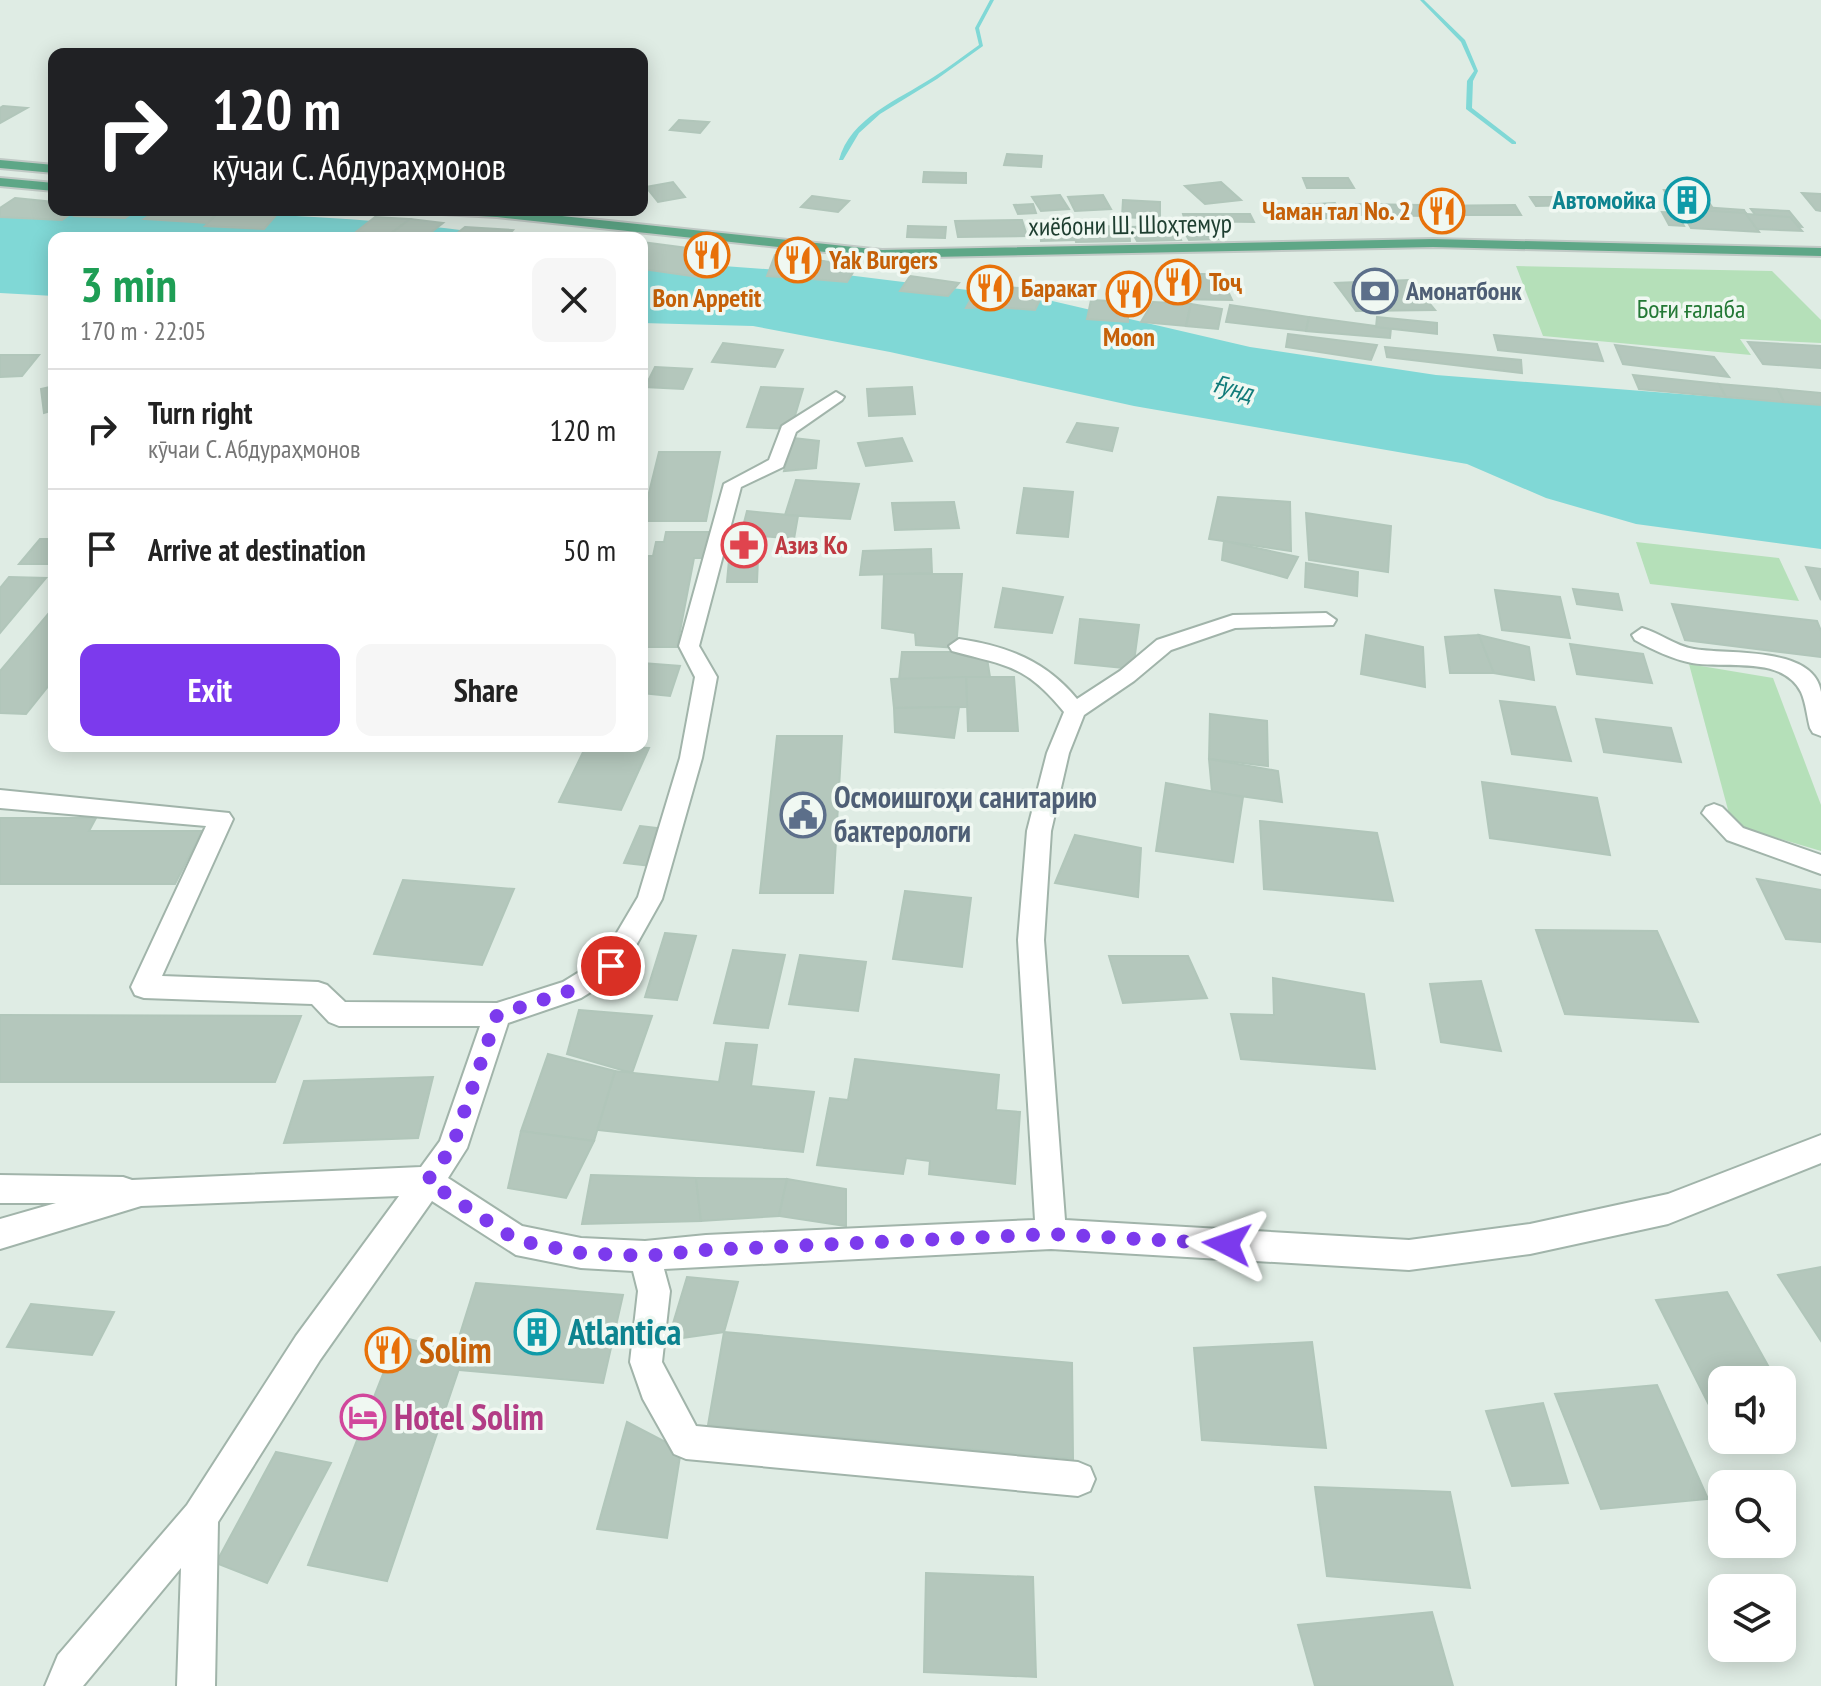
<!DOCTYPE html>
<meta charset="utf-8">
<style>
:root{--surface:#fff;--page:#f6f6f6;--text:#222;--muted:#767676;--line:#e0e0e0;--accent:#7c3aed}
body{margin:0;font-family:"PT Sans Narrow",sans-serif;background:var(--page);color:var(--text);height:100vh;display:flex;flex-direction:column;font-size:30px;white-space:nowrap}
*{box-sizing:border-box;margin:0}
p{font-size:26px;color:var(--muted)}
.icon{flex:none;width:44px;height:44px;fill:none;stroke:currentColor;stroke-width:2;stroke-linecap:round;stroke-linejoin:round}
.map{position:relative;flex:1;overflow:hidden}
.sheet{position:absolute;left:48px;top:232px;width:600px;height:520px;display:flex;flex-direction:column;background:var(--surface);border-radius:16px;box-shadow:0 4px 20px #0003}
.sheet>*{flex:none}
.banner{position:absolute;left:48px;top:48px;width:600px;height:168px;border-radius:16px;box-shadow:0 4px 20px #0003;background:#202124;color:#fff;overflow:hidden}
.buttons{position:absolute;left:1708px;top:1366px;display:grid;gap:16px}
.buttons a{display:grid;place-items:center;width:88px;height:88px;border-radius:16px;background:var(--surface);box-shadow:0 4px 20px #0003;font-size:40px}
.pin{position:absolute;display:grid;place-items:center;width:68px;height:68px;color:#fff;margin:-34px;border:4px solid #fff;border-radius:50%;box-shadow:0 2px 8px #0007}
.me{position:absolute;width:88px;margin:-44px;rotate:274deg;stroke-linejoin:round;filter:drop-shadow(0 0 6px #0008)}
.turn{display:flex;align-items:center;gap:28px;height:168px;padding:0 32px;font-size:36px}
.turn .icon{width:104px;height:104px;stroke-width:2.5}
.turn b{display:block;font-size:56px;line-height:68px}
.round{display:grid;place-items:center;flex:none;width:84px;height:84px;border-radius:16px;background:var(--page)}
.overview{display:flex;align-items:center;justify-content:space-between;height:136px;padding:0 32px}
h1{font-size:48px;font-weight:800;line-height:60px;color:#1e9e55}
.cta{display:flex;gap:16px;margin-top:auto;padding:16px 32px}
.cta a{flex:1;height:92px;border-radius:16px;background:var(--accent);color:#fff;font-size:32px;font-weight:800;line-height:92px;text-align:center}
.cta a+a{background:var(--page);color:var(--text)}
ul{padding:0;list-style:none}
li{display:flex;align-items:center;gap:24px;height:120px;padding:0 32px;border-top:2px solid var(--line)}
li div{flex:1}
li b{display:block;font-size:30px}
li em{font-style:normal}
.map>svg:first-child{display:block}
.green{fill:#b5e0b9}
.water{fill:#80d8d6}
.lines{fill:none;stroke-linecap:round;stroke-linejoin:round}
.stream{fill:#80d8d6;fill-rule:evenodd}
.building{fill:#b4c7bc;stroke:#b1c6ba;stroke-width:2}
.minor-casing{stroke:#a1b4aa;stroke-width:4}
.major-casing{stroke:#c0c9c5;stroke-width:4}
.minor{fill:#fff;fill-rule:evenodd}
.major{fill:#5ea787;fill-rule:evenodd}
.route{stroke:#7c3aed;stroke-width:14;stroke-dasharray:0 25.2}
.labels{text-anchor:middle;stroke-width:7;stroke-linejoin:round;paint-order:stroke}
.far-culture-label{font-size:26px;font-weight:bold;fill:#0d838f;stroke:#f0f8f2;text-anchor:end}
.far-food-label{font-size:26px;font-weight:bold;fill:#c56008;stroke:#f0f8f2;text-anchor:start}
.far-street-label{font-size:26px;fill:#1e3e30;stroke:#f0f8f2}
.far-service-label{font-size:26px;font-weight:bold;fill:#4e5e75;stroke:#f0f8f2;text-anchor:start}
.far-park-label{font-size:26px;fill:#247936;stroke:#f0f8f2}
.far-water-label{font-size:26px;font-style:italic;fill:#117b7a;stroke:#f0f8f2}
.far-health-label{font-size:26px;font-weight:bold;fill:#be3a42;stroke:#f0f8f2;text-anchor:start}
.service-label{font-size:30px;font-weight:bold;fill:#4e5e75;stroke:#f0f8f2;text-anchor:start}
.near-culture-label{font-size:36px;font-weight:bold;fill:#0d838f;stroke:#f0f8f2;text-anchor:start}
.near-food-label{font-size:36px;font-weight:bold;fill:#c56008;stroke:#f0f8f2;text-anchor:start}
.near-hotel-label{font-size:36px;font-weight:bold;fill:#b23c85;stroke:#f0f8f2;text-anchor:start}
</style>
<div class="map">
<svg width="1821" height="1686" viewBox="0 0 1821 1686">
<rect width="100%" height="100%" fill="#dfece4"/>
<g class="green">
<path d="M1516 266 1772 271 1821 320V343L1740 339 1751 355 1543 336Z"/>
<path d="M1636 542 1779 558 1799 601 1650 584Z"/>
<path d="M1689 664 1773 678 1821 805V851L1753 831 1731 821Z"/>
</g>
<g class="water">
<path d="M0 210C172 211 346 211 517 238H54V296L0 293Z"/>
<path d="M642 260 847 275 1048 300 1250 347 1436 375 1821 405V549L1636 524 1546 498 1467 464 1134 406 890 352 753 326 642 323Z"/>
</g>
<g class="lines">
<g class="stream">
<path d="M990 0H994L979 28 983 46 937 79 880 114 859 133 843 160H839C850 118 898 100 932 78 948 68 963 56 979 45L975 28Z"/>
<path d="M1420 0H1424L1465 40 1478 71 1473 81 1472 108 1516 142V144H1512L1466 109 1467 81 1474 71 1461 42Z"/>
</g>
</g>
<g class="building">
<path d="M3 106 27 108 0 123V108Z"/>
<path d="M679 120 709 122 700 133 670 130Z"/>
<path d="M1007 154 1042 156 1041 167 1004 165Z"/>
<path d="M924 172 966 173V183L923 182Z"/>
<path d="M1303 178H1348L1354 188H1307Z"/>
<path d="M673 182 685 197 658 202 646 187Z"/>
<path d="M1221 182 1241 200 1205 204 1185 186Z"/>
<path d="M1664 190 1702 192 1712 207 1673 205Z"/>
<path d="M1802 193 1821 194V211L1816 210Z"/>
<path d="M1667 194 1701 196 1708 206 1673 203Z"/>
<path d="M1060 195 1069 209 1041 211 1032 197Z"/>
<path d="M1103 195 1111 209 1075 211 1068 197Z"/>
<path d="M812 196 849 201 838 212 801 207Z"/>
<path d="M1530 197H1569L1575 205 1536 206Z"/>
<path d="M15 198 54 202V210H76L62 220 0 217V208Z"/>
<path d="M1123 200 1160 202V219L1122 217Z"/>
<path d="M1335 203 1346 217 1311 219 1301 205Z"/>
<path d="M1033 204 1036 213 1018 214 1014 205Z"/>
<path d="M1356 204 1421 205 1427 216 1361 215Z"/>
<path d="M1515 205 1521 215H1430L1425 206Z"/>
<path d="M1674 205 1744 210 1753 226 1683 220Z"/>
<path d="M1680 209 1746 213 1759 232 1691 228Z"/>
<path d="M1751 209 1789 211 1802 227 1763 225Z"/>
<path d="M82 210H137L125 218 75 216Z"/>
<path d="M221 210H236L279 212 264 229 205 226Z"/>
<path d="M156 211 217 213 208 223 144 219Z"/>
<path d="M1290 211 1297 221 1271 222 1266 214Z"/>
<path d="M1662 212 1677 213 1684 226 1669 225Z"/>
<path d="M1183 214H1250L1254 222 1185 221Z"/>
<path d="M1746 214 1790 217 1802 231 1757 229Z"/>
<path d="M375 217 410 219 389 235 356 232Z"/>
<path d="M410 219 443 223 424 238 389 235Z"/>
<path d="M1022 220 1027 236 958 237 955 221Z"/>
<path d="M1072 225 1129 227 1130 241 1076 242Z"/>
<path d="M908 226 946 227 945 238 907 237Z"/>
<path d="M1040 226 1073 227 1076 240 1041 241Z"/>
<path d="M1174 226 1181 240 1137 241 1129 227Z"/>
<path d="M1181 226H1219L1225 239 1189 240Z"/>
<path d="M465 227 513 230 506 238H451Z"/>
<path d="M642 242 726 253 705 278 642 269Z"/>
<path d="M775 255 823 261 811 279 767 276Z"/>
<path d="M823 261 857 266 847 282 811 279Z"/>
<path d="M1161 274H1220L1232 300 1168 299Z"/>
<path d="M910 276 959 283 948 296 900 291Z"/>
<path d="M1410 280 1435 310 1356 311 1335 283Z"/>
<path d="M979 284 1006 287 997 307 966 308Z"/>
<path d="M1006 287 1045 290 1035 310 997 307Z"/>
<path d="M1091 300 1128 302V322L1087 319Z"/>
<path d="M1153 302 1191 304 1186 326 1141 322Z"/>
<path d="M1191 304 1222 309 1218 329 1186 326Z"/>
<path d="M1230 305 1309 317 1306 331 1226 322Z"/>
<path d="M1309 317 1391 328 1390 338 1306 331Z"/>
<path d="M1377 317 1437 323V334L1376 327Z"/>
<path d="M1288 334 1377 345 1371 360 1286 347Z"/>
<path d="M1494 335 1597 344 1603 361 1498 350Z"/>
<path d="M1748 342 1821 346V368L1763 364Z"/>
<path d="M723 343 783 350 775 367 712 362Z"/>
<path d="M1615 345 1714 357 1729 377 1623 364Z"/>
<path d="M1385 347 1521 360 1522 373 1387 357Z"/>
<path d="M0 355H39L22 376 0 377Z"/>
<path d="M655 367 692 369 683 389 645 387Z"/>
<path d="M1633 375 1719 384 1726 397 1639 389Z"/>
<path d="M1719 384 1778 389 1784 402 1726 397Z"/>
<path d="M54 386V410L44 413 41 389Z"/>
<path d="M761 387 803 389 791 429 747 427Z"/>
<path d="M912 387 915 414 869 416 867 389Z"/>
<path d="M1778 389 1821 393V405L1784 402Z"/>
<path d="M1077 423 1118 428 1112 451 1067 442Z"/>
<path d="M793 438 819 441 816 468 784 471Z"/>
<path d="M902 438 912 461 866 466 858 443Z"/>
<path d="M659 452H720L706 521H642Z"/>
<path d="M796 480 859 484 850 519 785 515Z"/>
<path d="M1024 488 1073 492 1068 537 1017 533Z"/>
<path d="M1218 497 1290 502 1291 551 1209 539Z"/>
<path d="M954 502 959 528 895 530 892 503Z"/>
<path d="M747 511 798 516 794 539 741 534Z"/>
<path d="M1306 513 1391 526 1388 572 1309 560Z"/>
<path d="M666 532H710L706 558H694L677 647H642V556H653L656 542H664Z"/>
<path d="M759 536 757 582H727L731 538Z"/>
<path d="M40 539H54L52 564H19Z"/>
<path d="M1224 541 1298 557 1287 578 1222 560Z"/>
<path d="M931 549 932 573 860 575 863 551Z"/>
<path d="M1306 563 1358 572 1357 596 1305 587Z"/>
<path d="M1806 567 1821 569V600Z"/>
<path d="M884 574H962L956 648 916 645 915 633 882 628Z"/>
<path d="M9 577 46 578 0 633V588Z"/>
<path d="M1003 588 1063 597 1052 633 995 627Z"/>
<path d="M1573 589 1618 594 1622 610 1577 604Z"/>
<path d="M1495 590 1560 597 1570 638 1502 630Z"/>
<path d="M1672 604 1817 621 1821 631V657L1685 640Z"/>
<path d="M54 607V679L26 714 0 713V671Z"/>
<path d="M1080 619 1139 625 1133 669 1075 663Z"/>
<path d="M1366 635 1423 647 1425 687 1361 674Z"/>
<path d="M1479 635 1494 673H1450L1445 637Z"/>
<path d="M1479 635 1529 647 1534 680 1494 673Z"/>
<path d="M1570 644 1643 654 1652 683 1577 674Z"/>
<path d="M902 652H986L990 677 899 680Z"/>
<path d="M642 663 680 666 670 696 642 693Z"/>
<path d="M966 677H1014L1018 731H968Z"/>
<path d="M966 677 967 707 894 708 891 679Z"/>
<path d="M1500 701 1555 707 1571 761 1512 754Z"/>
<path d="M959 707 954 738 895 732 894 708Z"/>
<path d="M1210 714 1267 721 1268 766 1209 759Z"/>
<path d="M1596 719 1671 728 1681 762 1604 752Z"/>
<path d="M777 736H842L833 893H760Z"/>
<path d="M586 746 649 748 621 810 559 802Z"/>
<path d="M1209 759 1278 771 1282 802 1212 792Z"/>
<path d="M1482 782 1597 798 1610 855 1490 838Z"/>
<path d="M1166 783 1243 797 1233 862 1156 851Z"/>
<path d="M0 818H96L89 831H202L175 884H0Z"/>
<path d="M1260 821 1377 833 1393 901 1264 889Z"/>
<path d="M640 826 666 829 651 866 624 863Z"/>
<path d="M1075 835 1141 848 1138 897 1055 883Z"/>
<path d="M1757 879 1821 890V942L1786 939Z"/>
<path d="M403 880 514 889 482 965 374 954Z"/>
<path d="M905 891 971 898 962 967 893 959Z"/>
<path d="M1536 930 1657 931 1698 1022 1565 1014Z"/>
<path d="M665 933 696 936 677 1000 645 997Z"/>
<path d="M733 950 785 955 768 1028 714 1023Z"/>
<path d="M800 955 866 962 858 1011 789 1004Z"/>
<path d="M1109 956H1188L1207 998 1123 1003Z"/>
<path d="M1273 978 1364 994 1375 1069 1241 1059 1231 1014 1274 1015Z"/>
<path d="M1481 981 1501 1051 1441 1042 1430 984Z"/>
<path d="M579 1010 652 1016 632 1073 567 1054Z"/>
<path d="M0 1015 301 1016 275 1082H0Z"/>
<path d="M726 1043 757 1045 751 1086 814 1092 803 1152 597 1130 615 1071 719 1082Z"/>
<path d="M548 1054 615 1071 594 1141 521 1131Z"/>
<path d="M855 1059 999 1075 996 1110 1020 1112 1015 1184 929 1174 930 1161 906 1158 903 1174 817 1165 830 1098 848 1100Z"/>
<path d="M433 1077 418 1138 284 1143 304 1081Z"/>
<path d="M521 1131 594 1141 566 1198 508 1188Z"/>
<path d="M591 1175 696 1178 701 1221 582 1224Z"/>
<path d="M696 1178 787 1179 779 1216 701 1221Z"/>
<path d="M787 1179 846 1189V1226L779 1216Z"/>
<path d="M1821 1267V1341L1778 1275Z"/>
<path d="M687 1277 738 1282 724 1332 668 1340Z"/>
<path d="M476 1283 623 1295 603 1383 449 1369Z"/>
<path d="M1727 1292 1776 1380H1722V1406L1710 1407 1656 1300Z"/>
<path d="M31 1304 114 1312 92 1355 7 1347Z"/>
<path d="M724 1332 1072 1363 1073 1459 708 1425Z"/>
<path d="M398 1336 464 1354 387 1581 308 1565Z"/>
<path d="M1312 1342 1326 1448 1202 1440 1194 1348Z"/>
<path d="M1657 1385 1708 1499 1601 1509 1555 1394Z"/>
<path d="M1543 1403 1568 1483 1512 1486 1486 1411Z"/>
<path d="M627 1422 681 1450 667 1538 597 1529Z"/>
<path d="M276 1452 331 1463 267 1583 216 1563Z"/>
<path d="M1315 1487 1450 1492 1470 1588 1327 1576Z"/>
<path d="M926 1573 1033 1577 1036 1677 924 1672Z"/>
<path d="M1432 1612 1453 1686H1315L1298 1625Z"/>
</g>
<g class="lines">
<g class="minor-casing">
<g id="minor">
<path d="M836 392 844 397 842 400 796 432 783 467 741 487 699 646 717 677 702 758 662 899 620 974 581 998 508 1023 467 1148 448 1178 522 1226 581 1238 645 1241 706 1235 1035 1220 1018 940 1027 831 1047 753 1064 712C1025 664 1006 666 952 651L949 646 959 639C1007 646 1046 661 1077 699L1120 671 1157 640 1233 615 1326 613 1336 620 1333 625 1235 628 1171 650 1134 681 1084 715 1069 753 1051 831 1044 940 1065 1220 1409 1240 1530 1224 1668 1194 1821 1135V1163L1668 1224 1530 1254 1409 1270 1051 1249 664 1269 670 1291 662 1362 696 1426 1078 1462 1090 1467 1095 1479 1090 1491 1078 1496 686 1459 674 1454 643 1399 630 1362 638 1291 633 1271 581 1268 516 1255 432 1201 320 1360 218 1522 215 1686H177L181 1568 83 1686H45L58 1655 187 1505 296 1336 399 1196 141 1206 0 1249V1219L56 1203H0V1175L123 1177 132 1180 421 1167 440 1141 480 1026H339L329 1022 312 1004 144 998 135 995 131 987 206 826 0 808V790L229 813 233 819 162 976 318 982 327 985 345 1002 497 1003 563 982 602 958 638 897 680 758 695 677 679 646 724 484 769 460 782 426Z"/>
<path d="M1642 628C1660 633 1675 646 1694 649 1726 655 1814 645 1821 692 1821 706 1821 722 1821 736L1813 733 1810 728C1807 717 1806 703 1801 692 1782 655 1726 669 1692 663 1672 659 1653 650 1635 640L1632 635Z"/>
<path d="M1714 804 1722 807 1743 828 1821 855V874L1727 840 1702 813 1706 807Z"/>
</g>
</g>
<g class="major-casing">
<g id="major">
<path d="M0 160 54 165V173L0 168Z"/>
<path d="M0 178 54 183V191L0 186Z"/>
<path d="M435 210H506L882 250 1433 239 1821 248V256L1433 247 882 258 497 217 442 214Z"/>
</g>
</g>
<use href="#minor" class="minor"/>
<use href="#major" class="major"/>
</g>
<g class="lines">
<path class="route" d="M611 966 572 990 497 1015 452 1148 427 1181 516 1240 581 1253 645 1256 706 1250 1051 1234 1227 1244"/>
</g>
<defs>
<g id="building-ring" transform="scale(2.3)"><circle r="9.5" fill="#f0f8f2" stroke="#0f9aa8" stroke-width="1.5"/><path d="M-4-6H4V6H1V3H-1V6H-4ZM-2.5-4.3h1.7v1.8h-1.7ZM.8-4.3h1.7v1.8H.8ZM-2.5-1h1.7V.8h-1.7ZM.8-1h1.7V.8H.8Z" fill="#0f9aa8"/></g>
<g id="restaurant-ring" transform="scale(2.3)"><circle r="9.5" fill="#f0f8f2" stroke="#e8710a" stroke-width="1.5"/><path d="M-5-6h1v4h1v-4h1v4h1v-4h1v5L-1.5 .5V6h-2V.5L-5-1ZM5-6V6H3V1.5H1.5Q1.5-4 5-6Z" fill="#e8710a"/></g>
<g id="bank-ring" transform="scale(2.3)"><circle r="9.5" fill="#f0f8f2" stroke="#5c6f8a" stroke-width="1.5"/><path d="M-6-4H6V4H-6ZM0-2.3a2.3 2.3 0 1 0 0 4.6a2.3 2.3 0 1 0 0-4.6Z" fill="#5c6f8a"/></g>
<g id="pharmacy-ring" transform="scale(2.3)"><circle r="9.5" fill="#f0f8f2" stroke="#e0444e" stroke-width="1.5"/><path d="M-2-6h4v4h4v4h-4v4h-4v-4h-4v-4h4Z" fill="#e0444e"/></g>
<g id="civic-ring" transform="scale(2.3)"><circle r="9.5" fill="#f0f8f2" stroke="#5c6f8a" stroke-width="1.5"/><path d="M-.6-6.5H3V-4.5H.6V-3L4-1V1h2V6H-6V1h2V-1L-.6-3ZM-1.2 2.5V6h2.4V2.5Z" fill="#5c6f8a"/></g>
<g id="hotel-ring" transform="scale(2.3)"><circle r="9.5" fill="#f0f8f2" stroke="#d1479c" stroke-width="1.5"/><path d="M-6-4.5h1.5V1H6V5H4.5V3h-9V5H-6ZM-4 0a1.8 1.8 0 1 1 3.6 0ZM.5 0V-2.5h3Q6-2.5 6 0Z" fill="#d1479c"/></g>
</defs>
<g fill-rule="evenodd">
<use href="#building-ring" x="1687" y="200"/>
<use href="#restaurant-ring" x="1442" y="211"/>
<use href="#restaurant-ring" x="707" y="255"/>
<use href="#restaurant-ring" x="798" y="260"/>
<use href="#restaurant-ring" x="1178" y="282"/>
<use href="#restaurant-ring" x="990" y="288"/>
<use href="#bank-ring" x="1375" y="291"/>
<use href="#restaurant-ring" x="1129" y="294"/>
<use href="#pharmacy-ring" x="744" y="545"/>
<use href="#civic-ring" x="803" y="815"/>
<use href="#building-ring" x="537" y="1332"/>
<use href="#restaurant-ring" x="388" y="1350"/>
<use href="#hotel-ring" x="363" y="1417"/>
</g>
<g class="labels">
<g class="far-culture-label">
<text x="1656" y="209">Автомойка</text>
</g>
<g class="far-food-label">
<text x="1411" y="220" text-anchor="end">Чаман тал No. 2</text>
<text x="829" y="269">Yak Burgers</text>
<text x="1209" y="291">Тоҷ</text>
<text x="1021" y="297">Баракат</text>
<text x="707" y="307" text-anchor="middle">Bon Appetit</text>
<text x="1129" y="346" text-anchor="middle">Moon</text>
</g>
<g class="far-street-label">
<text transform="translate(1130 225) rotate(-1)" y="9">хиёбони Ш. Шоҳтемур</text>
</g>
<g class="far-service-label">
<text x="1406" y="300">Амонатбонк</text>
</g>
<g class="far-park-label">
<text x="1691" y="318">Боғи ғалаба</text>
</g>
<g class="far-water-label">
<text transform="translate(1233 388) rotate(15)" y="9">Ғунд</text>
</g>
<g class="far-health-label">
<text x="775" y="554">Азиз Ко</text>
</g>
<g class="service-label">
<text x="834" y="808">Осмоишгоҳи санитарию<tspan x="834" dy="34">бактерологи</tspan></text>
</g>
<g class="near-culture-label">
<text x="568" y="1345">Atlantica</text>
</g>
<g class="near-food-label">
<text x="419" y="1363">Solim</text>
</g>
<g class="near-hotel-label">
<text x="394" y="1430">Hotel Solim</text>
</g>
</g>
</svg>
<div class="buttons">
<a><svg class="icon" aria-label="sound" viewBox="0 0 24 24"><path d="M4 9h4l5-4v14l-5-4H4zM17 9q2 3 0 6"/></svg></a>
<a><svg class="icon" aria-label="search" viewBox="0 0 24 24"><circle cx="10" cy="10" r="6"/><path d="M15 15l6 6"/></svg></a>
<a><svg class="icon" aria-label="layers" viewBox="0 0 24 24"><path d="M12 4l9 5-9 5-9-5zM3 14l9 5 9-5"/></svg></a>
</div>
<div class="pin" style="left:611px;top:966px;background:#d93025"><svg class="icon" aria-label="arrive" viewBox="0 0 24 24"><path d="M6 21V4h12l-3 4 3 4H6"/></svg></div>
<svg class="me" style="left:1227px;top:1244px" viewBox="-20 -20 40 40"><path d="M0-17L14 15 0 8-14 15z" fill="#7c3aed" stroke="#fff" stroke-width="4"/></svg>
<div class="banner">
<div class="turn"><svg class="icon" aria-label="right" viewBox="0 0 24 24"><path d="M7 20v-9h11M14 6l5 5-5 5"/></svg><div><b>120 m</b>кӯчаи С. Абдураҳмонов</div></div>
</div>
<section class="sheet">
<div class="overview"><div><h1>3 min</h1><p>170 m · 22:05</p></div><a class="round"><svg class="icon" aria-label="close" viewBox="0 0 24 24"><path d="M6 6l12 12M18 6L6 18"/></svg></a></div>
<ul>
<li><svg class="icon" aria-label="right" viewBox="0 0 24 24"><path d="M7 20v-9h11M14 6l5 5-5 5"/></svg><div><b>Turn right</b><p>кӯчаи С. Абдураҳмонов</p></div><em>120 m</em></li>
<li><svg class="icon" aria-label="arrive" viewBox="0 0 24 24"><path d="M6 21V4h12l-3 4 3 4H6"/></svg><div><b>Arrive at destination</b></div><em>50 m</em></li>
</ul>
<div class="cta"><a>Exit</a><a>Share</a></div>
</section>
</div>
